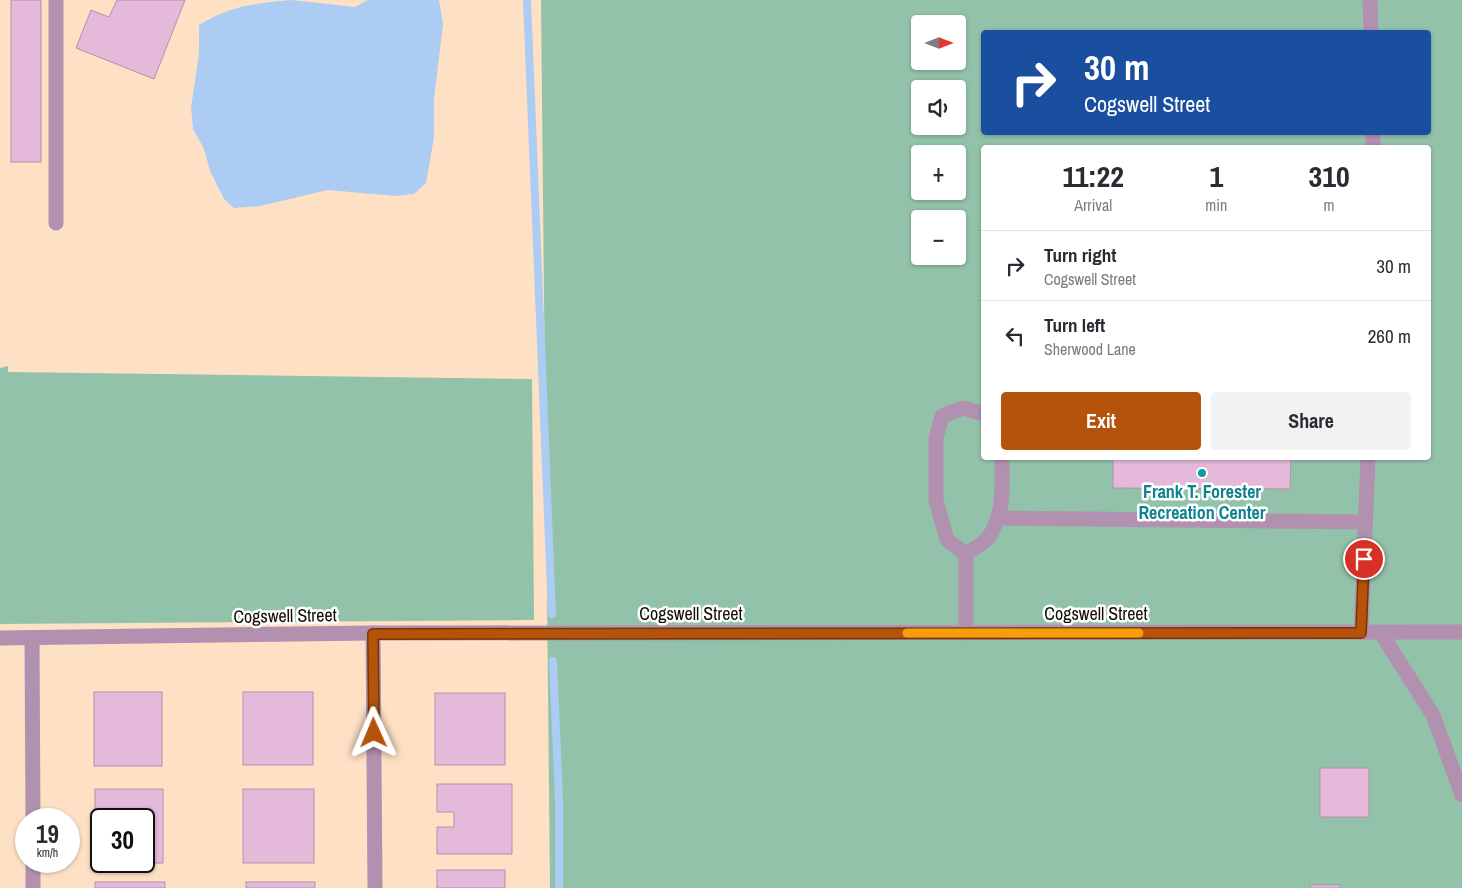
<!DOCTYPE html>
<meta charset="utf-8">
<style>
:root{--surface:#fff;--page:#f2f2f3;--text:#2b2b33;--muted:#7c7c81;--line:#e1e1e2;--accent:#b45309}
body{margin:0;font-family:"Archivo Narrow",sans-serif;background:var(--page);color:var(--text);height:100vh;display:flex;flex-direction:column;font-size:19px;white-space:nowrap}
*{box-sizing:border-box;margin:0}
p{font-size:16px;color:var(--muted)}
.icon{flex:none;width:28px;height:28px;fill:none;stroke:currentColor;stroke-width:2;stroke-linecap:round;stroke-linejoin:round}
.map{position:relative;flex:1;overflow:hidden}
.side{position:absolute;left:981px;top:145px;width:450px;height:315px;display:flex;flex-direction:column;background:var(--surface);border-radius:5px;box-shadow:0 1px 4px #0004}
.side>*{flex:none}
.banner{position:absolute;left:981px;top:30px;width:450px;height:105px;border-radius:5px;box-shadow:0 1px 4px #0004;background:#1a4fa0;color:#fff;overflow:hidden}
.needle{width:32px;rotate:90deg}
.tools{position:absolute;left:911px;top:15px;display:grid;gap:10px}
.tools a{display:grid;place-items:center;width:55px;height:55px;border-radius:5px;background:var(--surface);box-shadow:0 1px 4px #0004;font-size:25px}
.speed{position:absolute;left:15px;top:808px;display:flex;gap:10px;font-size:25px;font-weight:700;text-align:center}
.speed>*{display:grid;place-content:center;width:65px;height:65px;border-radius:50%;background:var(--surface);box-shadow:0 1px 4px #0004;line-height:1}
.speed small{font-size:12px;font-weight:400}
.speed .limit{border:2px solid #111;border-radius:8px;background:#fff;color:#111}
.pin{position:absolute;display:grid;place-items:center;width:42px;height:42px;color:#fff;margin:-21px;border:2px solid #fff;border-radius:50%;box-shadow:0 1px 5px #0007}
.me{position:absolute;width:55px;margin:-28px;rotate:359deg;stroke-linejoin:round;filter:drop-shadow(0 0 4px #0008)}
.turn{display:flex;align-items:center;gap:18px;height:105px;padding:0 20px;font-size:22px}
.turn .icon{width:65px;height:65px;stroke-width:2.5}
.turn b{display:block;font-size:35px;line-height:42px}
.eta{display:flex;justify-content:space-evenly;align-items:center;height:85px;text-align:center}
.eta b{font-size:30px;font-weight:800;line-height:35px}
.button{display:flex;gap:10px;margin-top:auto;padding:10px 20px}
.button a{flex:1;height:58px;border-radius:5px;background:var(--accent);color:#fff;font-size:20px;font-weight:800;line-height:58px;text-align:center}
.button a+a{background:var(--page);color:var(--text)}
ul{padding:0;list-style:none}
li{display:flex;align-items:center;gap:15px;height:70px;padding:0 20px;border-top:1px solid var(--line)}
li div{flex:1}
li b{display:block;font-size:19px}
li em{font-style:normal}
.map>svg:first-child{display:block}
.green{fill:#93c2aa;fill-rule:evenodd}
.water{fill:#acccf3}
.lines{fill:none;stroke-linecap:round;stroke-linejoin:round}
.stream{stroke:#acccf3;stroke-width:8}
.building{fill:#e4b9da;stroke:#b192aa;fill-rule:evenodd}
.minor{stroke:#b191af;stroke-width:15}
.route-casing{stroke:#753606;stroke-width:12}
.route{stroke:#b45309;stroke-width:9}
.slow{stroke:#f59e0b;stroke-width:9}
.culture-dot{fill:#0f9aa8;stroke:#fff;stroke-width:2}
.labels{text-anchor:middle;stroke-width:5;stroke-linejoin:round;paint-order:stroke}
.culture-label{font-size:18px;font-weight:bold;fill:#0d838f;stroke:#fff}
.street-label{font-size:18px;fill:#140b03;stroke:#fff}
</style>
<div class="map">
<svg width="1462" height="888" viewBox="0 0 1462 888">
<rect width="100%" height="100%" fill="#fee1c5"/>
<g class="green">
<path d="M541 0H1462V888H550ZM920 24H958V61H920ZM984 32H1429V132H984ZM920 89H958V126H920ZM984 148H1429V458H984ZM920 154H958V191H920ZM920 219H958V256H920Z"/>
<path d="M8 366V372L532 379 534 620 0 624V368Z"/>
</g>
<path class="water" d="M291 0 355 7 368 0H439L443 24 434 99V137L426 183 414 194 395 196 328 190 260 206 234 208 224 199 210 171 204 149 193 129 191 108 199 53V25C233 5 252 4 291 0Z"/>
<g class="lines">
<g class="stream">
<path d="M527 0 552 614"/>
<path d="M553 661 559 800V888"/>
</g>
</g>
<g class="building">
<rect x="11" y="0" width="30" height="162"/>
<path d="M117 0H185L154 79 76 48 91 10 109 17Z"/>
<path d="M1113 458H1291L1290 489 1113 488Z"/>
<rect x="94" y="692" width="68" height="74"/>
<rect x="243" y="692" width="70" height="73"/>
<rect x="435" y="693" width="70" height="72"/>
<rect x="1320" y="768" width="49" height="49"/>
<path d="M437 784H512V854H437V827H454V812H437Z"/>
<path d="M95 789H163V863H95ZM101 819H144V861H101Z"/>
<rect x="243" y="789" width="71" height="74"/>
<rect x="437" y="870" width="68" height="18"/>
<rect x="95" y="882" width="70" height="6"/>
<rect x="246" y="882" width="69" height="6"/>
<rect x="1310" y="885" width="30" height="3"/>
</g>
<g class="lines">
<g class="minor">
<path d="M56 0V223"/>
<path d="M1370 0 1371 32"/>
<path d="M1373 132V148"/>
<path d="M997 518 1365 522"/>
<path d="M966 554 947 540 936 500V438L942 416 963 408 984 414"/>
<path d="M966 554C972 549 983 544 988 538 1005 515 1002 484 1002 458"/>
<path d="M966 554V633"/>
<path d="M373 633 375 888"/>
<path d="M1361 633 1368 458"/>
<path d="M1381 633 1433 715 1462 795"/>
<path d="M0 638 373 633 1462 632"/>
<path d="M32 638 33 819"/>
<path d="M33 861V888"/>
</g>
</g>
<g class="lines">
<g class="route-casing">
<path id="route" d="M374 733 373 634 1361 633 1364 559"/>
</g>
<use href="#route" class="route"/>
<path class="slow" d="M907 633H1139"/>
</g>
<circle class="culture-dot" cx="1202" cy="473" r="5"/>
<g class="labels">
<g class="culture-label">
<text x="1202" y="498">Frank T. Forester<tspan x="1202" dy="21">Recreation Center</tspan></text>
</g>
<g class="street-label">
<text x="691" y="620">Cogswell Street</text>
<text x="1096" y="620">Cogswell Street</text>
<text transform="translate(285 616) rotate(-1)" y="6">Cogswell Street</text>
</g>
</g>
</svg>
<div class="tools">
<a><svg class="needle" viewBox="-14 -14 28 28"><path d="M0-13l5 13h-10z" fill="#e53935"/><path d="M0 13l5-13h-10z" fill="#7c7c81"/></svg></a>
<a><svg class="icon" aria-label="sound" viewBox="0 0 24 24"><path d="M4 9h4l5-4v14l-5-4H4zM17 9q2 3 0 6"/></svg></a>
<a>+</a>
<a>−</a>
</div>
<div class="speed"><div>19<small>km/h</small></div><div class="limit">30</div></div>
<div class="pin" style="left:1364px;top:559px;background:#d93025"><svg class="icon" aria-label="arrive" viewBox="0 0 24 24"><path d="M6 21V4h12l-3 4 3 4H6"/></svg></div>
<svg class="me" style="left:374px;top:733px" viewBox="-20 -20 40 40"><path d="M0-17L14 15 0 8-14 15z" fill="#b45309" stroke="#fff" stroke-width="4"/></svg>
<div class="banner">
<div class="turn"><svg class="icon" aria-label="right" viewBox="0 0 24 24"><path d="M7 20v-9h11M14 6l5 5-5 5"/></svg><div><b>30 m</b>Cogswell Street</div></div>
</div>
<section class="side">
<div class="eta">
<div><b>11:22</b><p>Arrival</p></div>
<div><b>1</b><p>min</p></div>
<div><b>310</b><p>m</p></div>
</div>
<ul>
<li><svg class="icon" aria-label="right" viewBox="0 0 24 24"><path d="M7 20v-9h11M14 6l5 5-5 5"/></svg><div><b>Turn right</b><p>Cogswell Street</p></div><em>30 m</em></li>
<li><svg class="icon" aria-label="left" viewBox="0 0 24 24"><path d="M17 20v-9H6M10 6l-5 5 5 5"/></svg><div><b>Turn left</b><p>Sherwood Lane</p></div><em>260 m</em></li>
</ul>
<div class="button"><a>Exit</a><a>Share</a></div>
</section>
</div>
